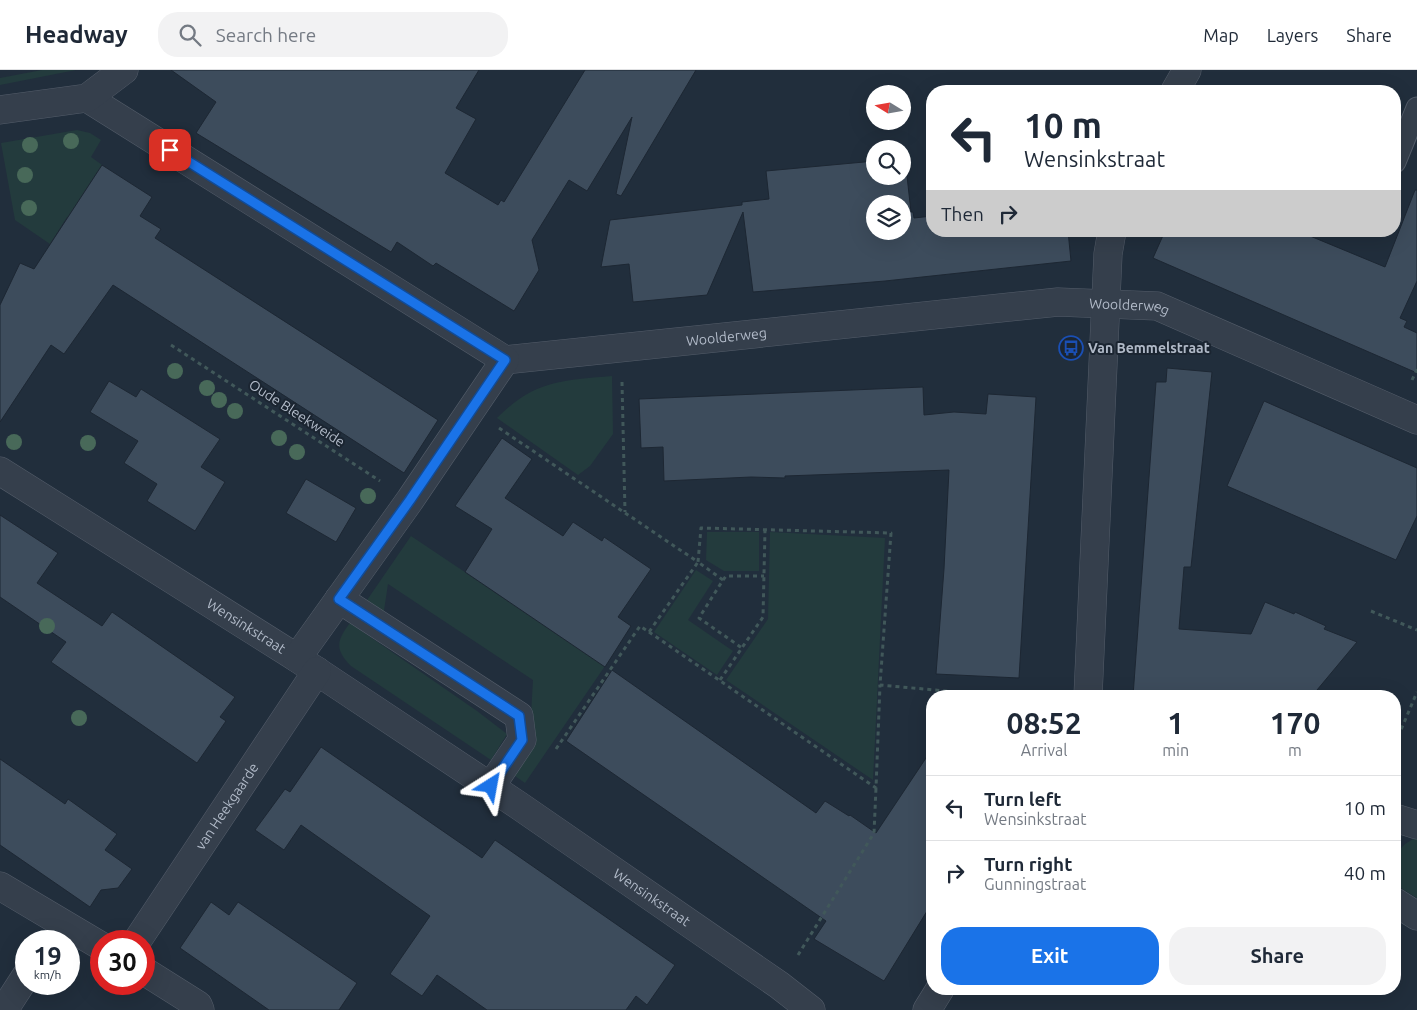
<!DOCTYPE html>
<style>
:root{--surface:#fff;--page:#f2f2f3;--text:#1f2937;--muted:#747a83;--line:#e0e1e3;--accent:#1a73e8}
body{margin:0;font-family:Ubuntu,sans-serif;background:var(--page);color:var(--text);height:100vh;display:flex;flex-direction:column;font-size:19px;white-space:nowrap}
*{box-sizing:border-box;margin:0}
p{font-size:16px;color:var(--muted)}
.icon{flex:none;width:28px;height:28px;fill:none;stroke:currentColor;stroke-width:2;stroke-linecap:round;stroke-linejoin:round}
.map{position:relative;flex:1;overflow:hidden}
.sheet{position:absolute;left:926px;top:620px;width:475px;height:305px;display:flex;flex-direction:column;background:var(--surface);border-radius:20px;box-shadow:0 5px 20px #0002}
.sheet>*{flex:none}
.banner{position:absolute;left:926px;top:15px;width:475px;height:152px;border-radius:20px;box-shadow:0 5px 20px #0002;background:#fff;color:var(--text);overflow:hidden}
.needle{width:32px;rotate:281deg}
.controls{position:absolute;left:866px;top:15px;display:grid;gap:10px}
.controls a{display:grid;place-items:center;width:45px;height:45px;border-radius:50%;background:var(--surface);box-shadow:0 5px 20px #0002;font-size:25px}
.speed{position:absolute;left:15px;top:860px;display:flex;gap:10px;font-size:25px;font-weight:700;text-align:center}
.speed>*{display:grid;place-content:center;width:65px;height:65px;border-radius:50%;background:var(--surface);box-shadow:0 5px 20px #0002;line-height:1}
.speed small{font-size:12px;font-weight:400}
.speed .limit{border:8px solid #d22;background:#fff;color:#111}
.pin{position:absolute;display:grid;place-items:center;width:42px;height:42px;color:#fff;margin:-21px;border-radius:10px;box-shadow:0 2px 8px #0006}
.me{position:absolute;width:55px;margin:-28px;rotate:34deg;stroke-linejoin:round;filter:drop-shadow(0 0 4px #0008)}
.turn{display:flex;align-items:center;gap:18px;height:105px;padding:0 15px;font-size:22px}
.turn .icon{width:65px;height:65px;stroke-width:2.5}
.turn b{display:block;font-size:35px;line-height:42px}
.then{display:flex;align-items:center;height:48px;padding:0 15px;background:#0003;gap:10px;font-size:19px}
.eta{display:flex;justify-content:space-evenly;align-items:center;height:85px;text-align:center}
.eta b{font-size:30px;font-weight:700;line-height:35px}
.primary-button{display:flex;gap:10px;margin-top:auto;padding:10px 15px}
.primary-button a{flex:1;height:58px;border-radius:20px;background:var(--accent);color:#fff;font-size:20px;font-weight:700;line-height:58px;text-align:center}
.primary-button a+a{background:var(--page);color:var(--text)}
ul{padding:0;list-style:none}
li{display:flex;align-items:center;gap:15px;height:65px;padding:0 15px;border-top:1px solid var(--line)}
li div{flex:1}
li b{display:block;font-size:19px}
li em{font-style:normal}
header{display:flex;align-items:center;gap:30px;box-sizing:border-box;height:70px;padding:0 25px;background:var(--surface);border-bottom:1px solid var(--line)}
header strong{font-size:24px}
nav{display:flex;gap:28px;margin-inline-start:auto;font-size:18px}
.search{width:350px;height:45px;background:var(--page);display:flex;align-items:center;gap:12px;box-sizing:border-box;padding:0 18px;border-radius:20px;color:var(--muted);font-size:19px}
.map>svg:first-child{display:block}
.green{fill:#233b3d}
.building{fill:#3d4c5c;stroke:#1d2733;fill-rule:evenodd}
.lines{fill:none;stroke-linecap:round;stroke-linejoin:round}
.service-casing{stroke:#545d6a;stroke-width:23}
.minor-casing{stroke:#545d6a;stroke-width:29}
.path{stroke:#41585a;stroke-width:3;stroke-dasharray:4 4;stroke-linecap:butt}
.service{stroke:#353f4c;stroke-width:21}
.minor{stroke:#353f4c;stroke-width:28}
.tree{fill:#486959}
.route-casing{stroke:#114b97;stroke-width:12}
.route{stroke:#1a73e8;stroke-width:9}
.labels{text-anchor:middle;stroke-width:4;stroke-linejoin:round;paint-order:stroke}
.street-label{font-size:14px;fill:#b1bac8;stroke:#1b2531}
.poi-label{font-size:14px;font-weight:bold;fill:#b1bac8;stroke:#1b2531;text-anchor:start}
</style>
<header>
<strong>Headway</strong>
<div class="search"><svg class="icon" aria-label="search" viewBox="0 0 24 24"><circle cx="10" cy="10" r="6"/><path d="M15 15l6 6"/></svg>Search here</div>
<nav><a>Map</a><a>Layers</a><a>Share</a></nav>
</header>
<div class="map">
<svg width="1417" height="940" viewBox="0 0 1417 940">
<rect width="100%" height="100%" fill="#212e3c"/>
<g class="green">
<path d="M42 0H76L0 15V8Z"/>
<path d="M77 60 90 63 101 70 91 87 102 95 85 121 70 149 67 147 50 174 15 150 1 73Z"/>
<path d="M612 306 613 364 590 396 578 405 497 348C533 311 563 310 612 306Z"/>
<path d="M707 462H759V501H724L706 490Z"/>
<path d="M770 462 885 468 873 710 726 610 768 549Z"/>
<path d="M411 466 605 596 525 713 512 704 531 645 533 610 388 514 383 547 365 533Z"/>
<path d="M696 500 713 511 688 550 733 581 717 605 654 562Z"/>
<path d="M350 553 477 641 507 664 491 690 351 596C334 579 337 570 350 553Z"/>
<path d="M1415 768H1417V828L1396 815 1395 785 1405 774Z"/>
</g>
<g class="building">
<path d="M171 0H479L456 38 476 49 445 103 498 135 501 130 504 132 585 0H696L621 126 616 124 632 47 587 121 569 110 532 170 539 200 514 241 436 193 433 196 397 172 391 182 196 63 216 32Z"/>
<path d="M902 88H905L911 142H913L914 148 932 146V161H1068L1071 191 885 211 753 222 743 142 707 225 633 232 629 194 601 197 610 150 742 135V132L769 129 766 101 875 91V106H902ZM875 134H902V161H875Z"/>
<path d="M102 95 152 127 140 146 161 159 155 168 438 350 404 403 113 215 64 284 51 275 0 352V235L20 193 34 199Z"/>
<path d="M1415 120H1417V211L1400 248 1407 251 1404 257 1417 263V303L1153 188 1165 161H1298L1385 197Z"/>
<path d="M1167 298 1212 302 1191 497H1184L1179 559 1251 564 1265 532 1294 544 1295 542 1326 556 1324 559 1357 572 1312 626H1133L1156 312H1166Z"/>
<path d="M109 311 136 327 141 319 220 369 201 397 225 412 195 461 147 431 157 414 124 393 138 371 90 342Z"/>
<path d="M923 317 924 345 954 342 986 344 988 324 1036 327 1019 608 936 604 944 499 949 400 785 406V408L751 407 664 411 663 377 641 378 639 329Z"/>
<path d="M1264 331 1417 398V446L1396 490 1227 416Z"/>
<path d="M502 368 532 389 505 428 563 466 573 452 602 471 604 467 651 499 618 547 631 556 605 597 465 502 492 459 455 436Z"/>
<path d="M306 409 356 438 336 472 286 443Z"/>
<path d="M0 445 58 483 37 513 102 556 112 542 235 627 220 647 226 651 197 693 51 592 66 572 0 527Z"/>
<path d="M612 600 816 743 825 731 849 746 850 745 876 763 932 679V833L884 911 814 869 826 851 566 671Z"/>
<path d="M321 677 482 788 495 770 675 895 647 935 636 926 626 940H487L437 905 422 926 390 904 430 846 301 755 284 780 255 760 285 719 290 722Z"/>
<path d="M0 689 65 734 68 729 117 764 105 780 132 799 118 818 101 820 90 837 0 775Z"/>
<path d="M211 832 229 845 238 832 357 913 339 940H269L180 878Z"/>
</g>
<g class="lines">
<g class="service-casing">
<path id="service" d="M1395 92 1417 38"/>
</g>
<g class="minor-casing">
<g id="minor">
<path d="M1175 21 1187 0"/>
<path id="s1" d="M87 28 505 290 1058 232 1157 236 1417 350"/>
<path d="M0 40 87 28 124 0"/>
<path id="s2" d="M0 401 297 588 518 735 779 915 811 940"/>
<path d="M339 529 519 646 522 670 491 716"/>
<path d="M297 588 410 430 505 290"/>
<path d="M1088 626 1108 184 1112 161"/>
<path d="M1395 748 1417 755"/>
<path d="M0 816 101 876"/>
<path d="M1395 832 1417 846"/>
<path id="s3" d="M137 871 317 601"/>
<path d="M144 901 198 935 200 940"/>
<path d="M4 940 26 906"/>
<path d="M927 940 940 919"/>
</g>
</g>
<g class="path">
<path d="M171 275 380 411"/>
<path d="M1412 310 1417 299"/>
<path d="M622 312 625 442"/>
<path d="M499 358 698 492 701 458 891 463 880 615 1000 626"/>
<path d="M723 510 726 506H764"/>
<path d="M1371 541 1417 560"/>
<path d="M649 562 876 718 880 615"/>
<path d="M720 610 763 547 765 460"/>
<path d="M1395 674 1417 622"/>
<path d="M556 679 640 556 649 562 698 492 723 510 699 548 742 578"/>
<path d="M798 885 874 763 876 718"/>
</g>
<use href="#service" class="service"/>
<use href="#minor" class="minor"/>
</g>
<g class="tree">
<circle cx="71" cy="71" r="8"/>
<circle cx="30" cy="75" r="8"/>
<circle cx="25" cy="105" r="8"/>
<circle cx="29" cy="138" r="8"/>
<circle cx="175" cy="301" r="8"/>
<circle cx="207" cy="318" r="8"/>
<circle cx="219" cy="330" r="8"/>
<circle cx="235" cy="341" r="8"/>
<circle cx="279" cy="368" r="8"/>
<circle cx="14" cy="372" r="8"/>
<circle cx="88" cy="373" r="8"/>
<circle cx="297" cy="382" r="8"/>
<circle cx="368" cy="426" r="8"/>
<circle cx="47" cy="556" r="8"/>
<circle cx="79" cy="648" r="8"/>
</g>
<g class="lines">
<g class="route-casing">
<path id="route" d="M170 80 505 290 410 430 339 529 519 646 522 670 491 716"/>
</g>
<use href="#route" class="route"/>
</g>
<defs>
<g id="bus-ring" transform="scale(1.25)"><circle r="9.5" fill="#1b2531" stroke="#1a4fb4" stroke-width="1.5"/><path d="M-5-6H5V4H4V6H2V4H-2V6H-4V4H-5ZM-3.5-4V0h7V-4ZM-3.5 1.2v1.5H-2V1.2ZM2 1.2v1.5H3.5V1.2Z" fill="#1a4fb4"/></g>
</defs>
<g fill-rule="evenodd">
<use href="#bus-ring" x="1071" y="278"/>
</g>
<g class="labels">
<g class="street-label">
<text dy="5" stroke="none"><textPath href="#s1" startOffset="1121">Woolderweg</textPath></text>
<text dy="5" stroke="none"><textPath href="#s1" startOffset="716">Woolderweg</textPath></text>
<text transform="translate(297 343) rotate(33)" y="5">Oude Bleekweide</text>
<text dy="5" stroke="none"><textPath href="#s2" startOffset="291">Wensinkstraat</textPath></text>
<text dy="5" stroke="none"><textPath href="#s3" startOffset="162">van Heekgaarde</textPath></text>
<text dy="5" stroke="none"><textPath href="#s2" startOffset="779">Wensinkstraat</textPath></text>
</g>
<g class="poi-label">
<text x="1088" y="283">Van Bemmelstraat</text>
</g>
</g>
</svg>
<div class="controls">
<a><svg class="needle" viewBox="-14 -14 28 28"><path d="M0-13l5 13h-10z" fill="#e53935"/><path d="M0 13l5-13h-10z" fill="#747a83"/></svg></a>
<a><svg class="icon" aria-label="search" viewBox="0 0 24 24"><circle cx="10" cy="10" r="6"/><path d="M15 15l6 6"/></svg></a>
<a><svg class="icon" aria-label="layers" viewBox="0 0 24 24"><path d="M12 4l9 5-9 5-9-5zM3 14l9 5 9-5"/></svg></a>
</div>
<div class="speed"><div>19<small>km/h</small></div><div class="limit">30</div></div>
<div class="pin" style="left:170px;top:80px;background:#d93025"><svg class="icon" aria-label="arrive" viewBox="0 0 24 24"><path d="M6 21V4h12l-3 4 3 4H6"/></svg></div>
<svg class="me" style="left:491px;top:716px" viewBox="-20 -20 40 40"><path d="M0-17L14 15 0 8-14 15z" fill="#1a73e8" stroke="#fff" stroke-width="4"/></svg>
<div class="banner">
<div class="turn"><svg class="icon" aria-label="left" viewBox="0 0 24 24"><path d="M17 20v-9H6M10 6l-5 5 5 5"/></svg><div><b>10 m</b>Wensinkstraat</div></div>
<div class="then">Then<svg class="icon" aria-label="right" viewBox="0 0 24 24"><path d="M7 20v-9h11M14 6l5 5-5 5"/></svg></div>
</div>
<section class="sheet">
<div class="eta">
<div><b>08:52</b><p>Arrival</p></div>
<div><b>1</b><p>min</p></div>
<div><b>170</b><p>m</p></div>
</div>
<ul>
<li><svg class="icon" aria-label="left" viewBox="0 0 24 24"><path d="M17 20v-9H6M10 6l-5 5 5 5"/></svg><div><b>Turn left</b><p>Wensinkstraat</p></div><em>10 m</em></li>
<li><svg class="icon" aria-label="right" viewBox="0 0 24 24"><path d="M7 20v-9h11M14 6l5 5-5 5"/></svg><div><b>Turn right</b><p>Gunningstraat</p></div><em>40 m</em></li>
</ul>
<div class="primary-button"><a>Exit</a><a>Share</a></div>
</section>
</div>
